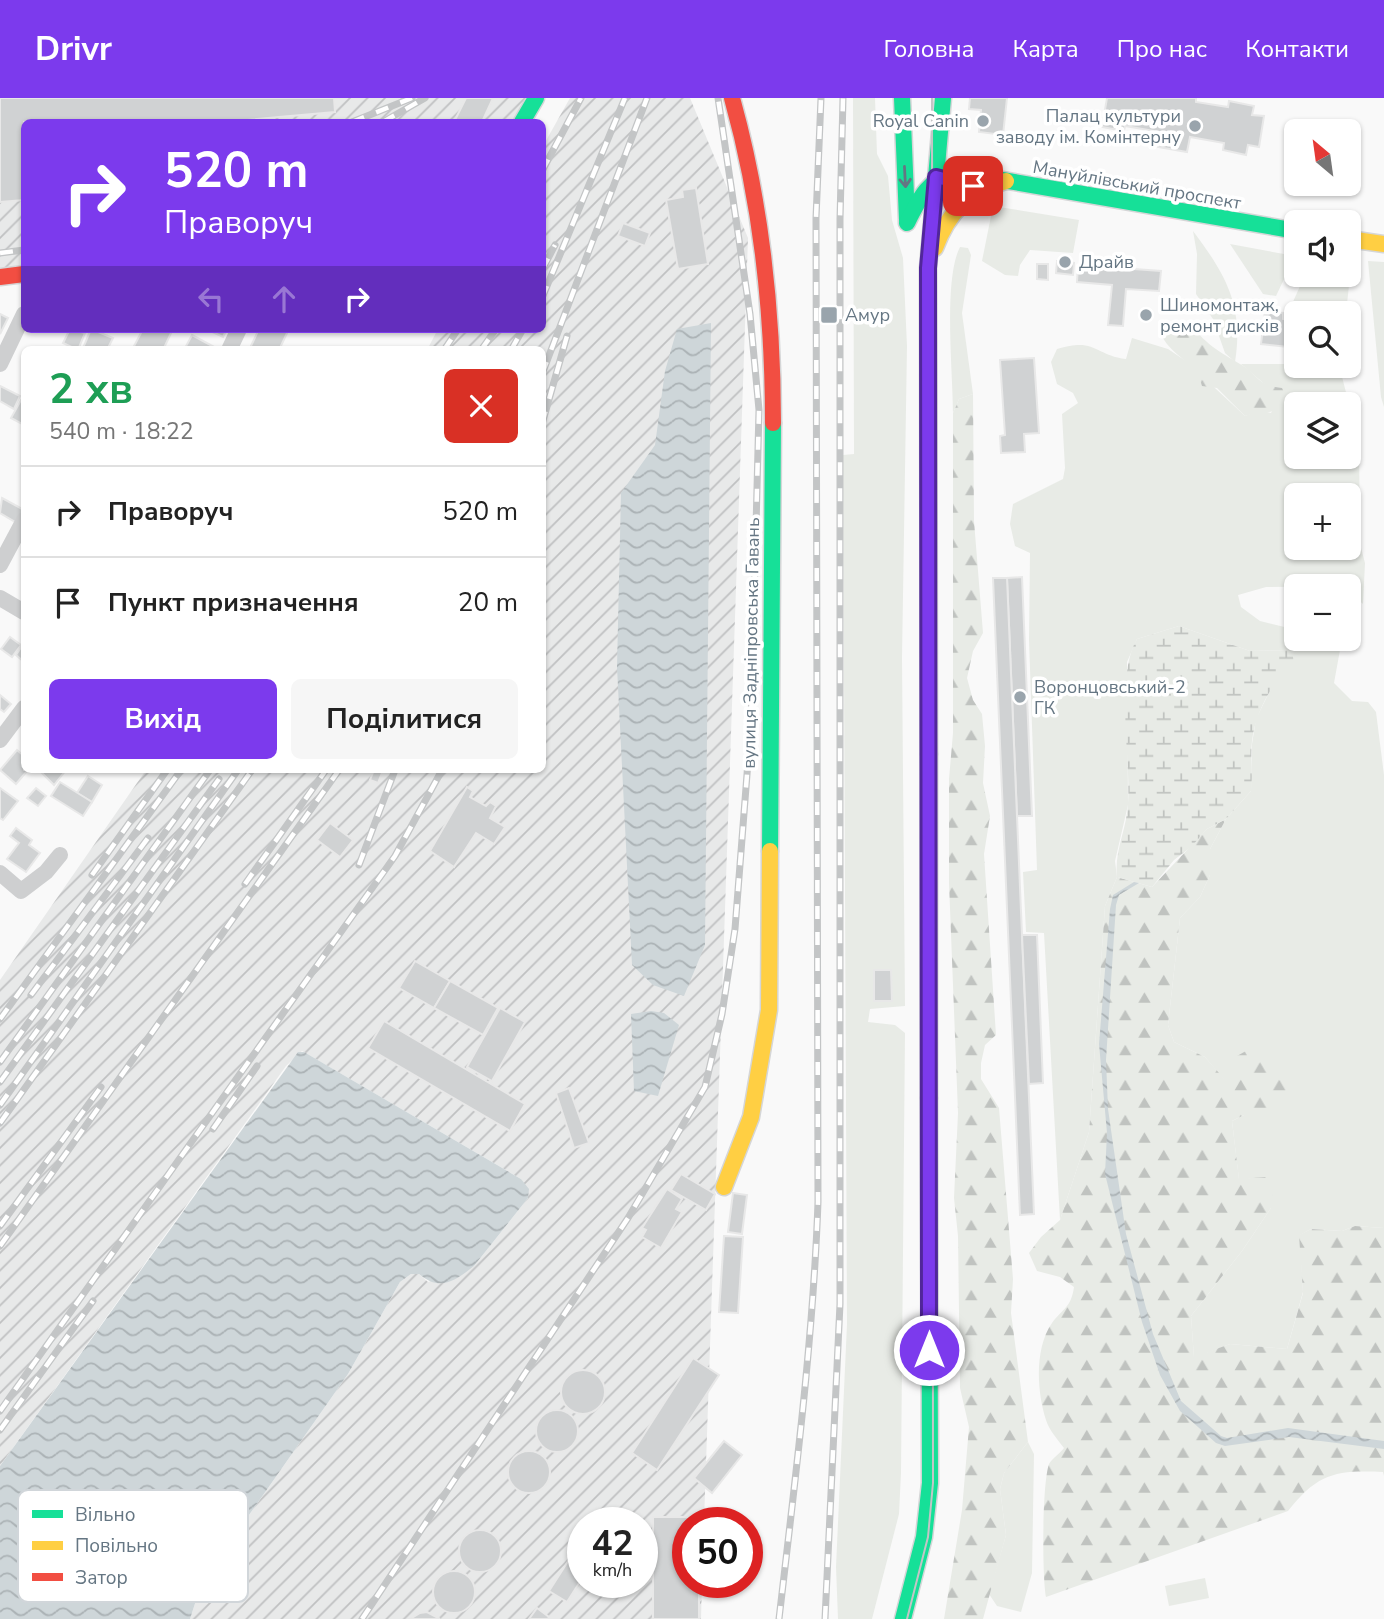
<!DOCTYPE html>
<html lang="uk">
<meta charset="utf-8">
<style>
:root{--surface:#fff;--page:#f6f6f6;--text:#222;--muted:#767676;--line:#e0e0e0;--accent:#7c3aed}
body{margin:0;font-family:"Nunito Sans",sans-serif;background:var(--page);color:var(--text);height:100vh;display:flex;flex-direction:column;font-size:26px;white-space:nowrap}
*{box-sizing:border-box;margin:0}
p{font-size:23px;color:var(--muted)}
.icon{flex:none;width:38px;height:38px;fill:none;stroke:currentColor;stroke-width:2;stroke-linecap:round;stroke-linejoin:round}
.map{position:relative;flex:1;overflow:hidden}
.panel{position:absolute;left:21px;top:248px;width:525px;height:427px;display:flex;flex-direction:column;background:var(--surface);border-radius:10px;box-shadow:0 2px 5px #0004}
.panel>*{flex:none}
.top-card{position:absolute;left:21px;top:21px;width:525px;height:214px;border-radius:10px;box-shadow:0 2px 5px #0004;background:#7c3aed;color:#fff;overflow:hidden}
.needle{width:46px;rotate:331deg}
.buttons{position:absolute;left:1284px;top:21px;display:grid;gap:14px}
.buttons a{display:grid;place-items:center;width:77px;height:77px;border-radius:10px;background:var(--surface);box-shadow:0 2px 5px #0004;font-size:35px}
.speed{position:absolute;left:567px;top:1409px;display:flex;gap:14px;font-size:35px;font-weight:700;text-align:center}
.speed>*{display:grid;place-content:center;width:91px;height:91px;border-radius:50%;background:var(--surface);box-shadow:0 2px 5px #0004;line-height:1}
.speed small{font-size:18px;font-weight:400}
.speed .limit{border:10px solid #d22;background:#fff;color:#111}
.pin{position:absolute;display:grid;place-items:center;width:60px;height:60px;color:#fff;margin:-30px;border-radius:14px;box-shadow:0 4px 10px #0006}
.me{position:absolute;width:77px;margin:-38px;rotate:0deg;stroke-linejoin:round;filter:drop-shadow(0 0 5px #0008)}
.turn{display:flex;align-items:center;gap:24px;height:147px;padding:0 28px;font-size:32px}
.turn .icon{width:91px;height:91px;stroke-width:2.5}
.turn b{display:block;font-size:49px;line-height:60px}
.lanes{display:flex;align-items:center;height:66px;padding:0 28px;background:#0003;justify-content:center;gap:35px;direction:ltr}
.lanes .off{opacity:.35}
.round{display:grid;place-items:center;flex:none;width:74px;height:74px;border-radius:10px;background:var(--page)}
.summary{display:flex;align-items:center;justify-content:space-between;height:119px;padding:0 28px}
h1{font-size:42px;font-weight:700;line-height:52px;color:#1e9e55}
.cta{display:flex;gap:14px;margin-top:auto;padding:14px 28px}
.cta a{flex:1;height:80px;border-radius:10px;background:var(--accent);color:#fff;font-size:28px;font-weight:700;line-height:80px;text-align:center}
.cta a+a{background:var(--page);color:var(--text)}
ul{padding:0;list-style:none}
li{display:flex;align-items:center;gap:21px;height:91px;padding:0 28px;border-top:2px solid var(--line)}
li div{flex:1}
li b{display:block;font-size:26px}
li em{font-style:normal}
header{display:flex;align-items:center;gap:42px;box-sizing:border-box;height:98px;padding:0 35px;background:var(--accent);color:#fff}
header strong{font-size:33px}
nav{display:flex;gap:38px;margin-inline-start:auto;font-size:24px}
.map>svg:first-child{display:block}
.industrial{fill:url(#industrial-furrows);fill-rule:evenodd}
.grass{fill:#e8ebe6;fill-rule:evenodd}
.forest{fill:url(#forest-firs)}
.wetland{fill:url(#wetland-marsh)}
.water{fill:url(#water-waves)}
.building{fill:#d0d2d3;stroke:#e8e8e8;stroke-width:2}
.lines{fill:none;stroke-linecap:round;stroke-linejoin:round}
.fast-casing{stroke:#d5d6d7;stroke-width:19}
.slow-casing{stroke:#d5d6d7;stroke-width:19}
.jam-casing{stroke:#d5d6d7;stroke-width:19}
.street{stroke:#cecfd0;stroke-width:16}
.fast{stroke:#16e098;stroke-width:16}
.slow{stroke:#ffcf43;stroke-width:16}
.jam{stroke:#f24e42;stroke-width:16}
.tram{stroke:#c3c5c6;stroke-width:2}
.rail-casing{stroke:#c3c5c6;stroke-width:7}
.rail{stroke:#fff;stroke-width:4.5;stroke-dasharray:13;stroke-linecap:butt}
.oneway{stroke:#657683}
.route-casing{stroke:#51269a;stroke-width:18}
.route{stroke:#7c3aed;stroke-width:12}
.poi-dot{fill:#99a4ac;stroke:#fff;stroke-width:2.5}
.labels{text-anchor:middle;stroke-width:7;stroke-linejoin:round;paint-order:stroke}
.poi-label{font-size:18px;fill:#657683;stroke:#fff;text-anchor:start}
.street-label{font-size:18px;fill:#657683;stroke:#fff}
.key{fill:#fff;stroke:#d1d6da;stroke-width:2}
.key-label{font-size:19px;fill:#657683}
</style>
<header>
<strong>Drivr</strong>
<nav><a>Головна</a><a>Карта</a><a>Про нас</a><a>Контакти</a></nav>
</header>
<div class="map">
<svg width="1384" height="1521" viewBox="0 0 1384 1521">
<defs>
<pattern id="industrial-furrows" width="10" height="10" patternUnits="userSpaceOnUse" patternTransform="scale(1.75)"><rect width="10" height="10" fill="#e8e9e9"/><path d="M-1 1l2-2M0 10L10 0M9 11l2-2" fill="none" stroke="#c0c1c2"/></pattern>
<pattern id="forest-firs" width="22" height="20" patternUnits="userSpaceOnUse" patternTransform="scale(1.75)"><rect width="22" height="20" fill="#e8ebe6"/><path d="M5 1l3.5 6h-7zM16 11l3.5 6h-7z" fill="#c0c3c0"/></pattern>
<pattern id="wetland-marsh" width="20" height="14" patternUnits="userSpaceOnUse" patternTransform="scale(1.75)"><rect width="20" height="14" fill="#e8ebe6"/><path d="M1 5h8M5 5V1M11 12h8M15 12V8" fill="none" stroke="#c0c3c0"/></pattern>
<pattern id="water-waves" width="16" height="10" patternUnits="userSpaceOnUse" patternTransform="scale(1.75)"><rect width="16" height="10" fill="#ced6d9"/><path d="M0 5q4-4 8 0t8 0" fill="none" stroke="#abb2b5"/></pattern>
</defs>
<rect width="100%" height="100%" fill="#f9f9f9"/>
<g class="industrial">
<path d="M0 0H530L514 24H24V167L0 170Z"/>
<path d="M570 0H690L748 140 704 1424H688V1484H702L701 1521H190L202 1484 348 1276 400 1184 411 1176H419L428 1184 474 1168 528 1100 521 1081 302 953 286 968 0 1368V882L146 672H542V252H427L438 231H542L543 48ZM583 1424H642V1484H583Z"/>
</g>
<g class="grass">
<path d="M853 0H875L877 56 888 78 892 122 903 160 907 248 902 560 905 908 870 911 868 924 895 927 905 935 901 1375 899 1416 872 1521H838L836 1469 847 1226 843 357 854 356Z"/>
<path d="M999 109 1079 122 1073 155 1030 152 1020 167 1018 178 1005 177 982 163 991 118Z"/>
<path d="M1193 133C1226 177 1244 208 1235 264L1225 255 1213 221 1196 196 1197 156Z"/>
<path d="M1230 146 1295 158 1276 198 1263 196Z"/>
<path d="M960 149 968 150 971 157 962 215 973 296 959 301 953 315C953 274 943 182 960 149Z"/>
<path d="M1349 159 1352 160 1346 215H1297V222L1290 220 1292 206 1305 177H1349Z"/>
<path d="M1368 163 1384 164V309L1381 299Z"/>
<path d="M1132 240 1168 251 1186 263 1245 318 1260 312 1271 315 1282 290 1268 289 1241 266H1287L1297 262V268H1336L1340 271 1349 306H1297V359H1349V310L1359 343 1360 446 1365 465 1363 506 1349 494V488L1266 489 1238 497 1241 509 1260 523 1297 532V541H1342L1334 585 1352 603 1368 604 1376 614 1384 677V1130L1355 1128 1342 1133 1311 1131 1300 1137 1303 1194 1287 1251 1230 1246 1194 1260 1191 1218 1242 1153 1271 1110 1265 1079 1239 1082 1232 1023 1244 1017H1269L1226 984 1205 959 1174 944 1168 927 1180 820 1200 799 1210 777V751L1226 721 1251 693 1252 646 1256 621 1290 552 1250 553 1179 528 1137 541 1127 564 1128 707 1115 763 1117 779 1105 808 1089 1034 1060 1122 1044 835 1026 834 1023 774 1037 772 1029 542 1030 455 1015 448 1010 426 1013 406 1063 381 1065 370 1062 316 1078 305 1073 295 1057 286 1051 264 1057 251C1096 239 1094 257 1126 261ZM1297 397H1349V450H1297Z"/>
<path d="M1028 1344 1034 1356 1032 1475 1021 1514 997 1508 989 1496 1006 1437 1000 1391 1004 1375Z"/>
<path d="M1205 1480 1209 1500 1169 1508 1165 1488Z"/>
</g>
<g class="forest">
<path d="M1174 222 1190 224C1203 245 1220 254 1240 266 1258 276 1257 288 1282 290L1287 301C1273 321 1266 310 1245 318L1217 290 1202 288C1197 264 1172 259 1162 238Z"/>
<path d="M973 296 974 423 983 535 973 553 967 580 973 602 982 616 985 648 983 685 990 718 984 756 996 937 985 947 981 965V981L999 1010 1013 1181 1011 1215 1028 1344 1004 1375 1000 1391 1006 1437 983 1521H944L962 1412 969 1329 960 1290 958 1138 954 1100 958 1015 949 785V681L953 635V315L959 301Z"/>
<path d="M1226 721 1210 751V777L1200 799 1180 820 1168 927 1174 944 1205 959 1226 983 1237 958 1253 949 1267 959 1290 992 1269 1017H1244L1232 1023 1239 1081 1265 1079 1274 1085 1271 1110 1242 1153 1191 1218 1194 1259 1230 1246 1287 1251 1303 1195 1299 1137 1311 1131 1342 1133 1355 1128 1384 1130V1378L1383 1374C1336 1372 1318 1375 1288 1413L1046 1499C1042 1477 1042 1386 1049 1366 1052 1361 1060 1355 1064 1350 1058 1342 1049 1332 1046 1322 1037 1294 1034 1251 1052 1225 1063 1210 1071 1210 1074 1189L1060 1179 1037 1173 1029 1155 1041 1139 1060 1122 1089 1034 1105 808 1117 779 1152 789 1207 731Z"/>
</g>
<path class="wetland" d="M1179 528 1250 553 1290 552 1294 561C1273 585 1256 611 1252 643 1250 659 1253 676 1251 693L1226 721 1207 731 1191 749 1174 762 1152 789 1117 779C1114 753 1127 731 1128 705 1131 661 1115 577 1137 541Z"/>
<g class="water">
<path d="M711 225 705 847 684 898 653 887 632 867 617 569 621 395 655 347 665 273 677 231Z"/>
<path d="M1134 784 1139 785 1119 797 1116 807 1106 962 1108 1011 1126 1136 1153 1236 1181 1303 1221 1338 1227 1340 1288 1330 1384 1343V1351L1289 1339 1225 1348 1216 1345 1180 1313 1160 1277 1142 1224 1105 1076 1107 1035 1099 946 1110 811 1113 797Z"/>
<path d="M651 913 664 915 679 927 658 998 634 993 631 916Z"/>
<path d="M298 954H304L521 1081 529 1091 528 1100 474 1168C455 1183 440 1194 419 1176H411L400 1184 348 1276 202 1484 190 1521H0V1368Z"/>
</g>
<g class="building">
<path d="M0 0H334L335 14 225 24H24V102L0 104Z"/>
<path d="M466 0H493L482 24H454Z"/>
<path d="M970 0H1007L1003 37 979 34 981 12 969 11Z"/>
<path d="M1107 0H1196V4L1228 9 1229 3 1254 8 1252 17 1264 18 1259 49 1248 47 1246 57 1223 52 1224 45 1190 39 1187 54 1158 49 1160 34 1125 28 1124 33 1102 29Z"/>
<path d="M696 90 708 166 678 171 666 102 683 99 682 92Z"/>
<path d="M623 125 650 135 645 148 618 138Z"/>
<path d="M1057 163 1074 165 1073 177 1056 175Z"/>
<path d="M1037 166H1048V182L1037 181Z"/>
<path d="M1078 167 1161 173 1159 193 1126 191 1123 228 1108 227 1112 187 1077 184Z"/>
<path d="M1265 213 1283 215V221L1297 223V250L1261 246Z"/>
<path d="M0 216 8 220 0 236Z"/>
<path d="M70 231 85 235 78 252 63 245Z"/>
<path d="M91 231 113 240 107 252 83 250Z"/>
<path d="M143 231H173L163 252H132Z"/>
<path d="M206 231H227L223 239Z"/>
<path d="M259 231H289L279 252H256L250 250Z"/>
<path d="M192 237 216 250 215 252H184Z"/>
<path d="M1034 260 1039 335 1024 336 1025 354 1001 355 1000 338 1005 337 1000 262Z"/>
<path d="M0 288 20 298 14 311 0 303Z"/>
<path d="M21 302 24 304 22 326 11 320Z"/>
<path d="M2 400 24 412 17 425 0 415Z"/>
<path d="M1022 479 1032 718H1017L1007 480Z"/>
<path d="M993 480H1007L1022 837 1034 1116 1020 1117Z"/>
<path d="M10 539 21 547 12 559 1 551Z"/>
<path d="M24 545V564L16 557Z"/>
<path d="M0 597 11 606 4 614 0 611Z"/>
<path d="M17 652 24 658V672H28L16 686 0 672Z"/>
<path d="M39 672H66L54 687Z"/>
<path d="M374 672H383L378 685 370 682Z"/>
<path d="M88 678 102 687 92 704 77 695Z"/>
<path d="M60 684 92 704 83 718 51 698Z"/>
<path d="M467 689 473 693 470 699 486 708 490 704 496 708 490 720 505 729 494 746 476 735 454 769 430 753Z"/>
<path d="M0 690 18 703 3 722 0 720Z"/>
<path d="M36 690 46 698 38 708 27 700Z"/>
<path d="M330 725 353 742 340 759 317 742Z"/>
<path d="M16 730 32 742 29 747 40 755 26 774 7 761 19 745 10 738Z"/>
<path d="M1022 837H1037L1043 985 1029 986Z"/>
<path d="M415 863 450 883 434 910 399 890Z"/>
<path d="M874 872H891L892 903H874Z"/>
<path d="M450 883 498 910 483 937 434 910Z"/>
<path d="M500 910 525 924 492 983 467 969Z"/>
<path d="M384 923 525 1006 510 1033 368 950Z"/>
<path d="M569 990 589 1045 574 1050 556 995Z"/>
<path d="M681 1076 715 1096 706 1112 671 1092Z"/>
<path d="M667 1091 682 1101 676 1111 682 1114 661 1150 642 1139 646 1132 642 1130Z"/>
<path d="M733 1095 747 1097 742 1136 728 1134Z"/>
<path d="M724 1138 743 1139 738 1215 719 1214Z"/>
<path d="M693 1260 719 1277 657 1372 632 1355Z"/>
<circle cx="583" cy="1294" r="22"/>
<circle cx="557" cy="1333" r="21"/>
<path d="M724 1343 742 1357 712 1395 694 1380Z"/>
<circle cx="529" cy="1374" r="21"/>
<path d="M653 1419H722V1424H688V1484H699V1521H653Z"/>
<circle cx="480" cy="1453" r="21"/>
<path d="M583 1440V1479L567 1504 549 1493Z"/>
<circle cx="454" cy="1494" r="21"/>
<path d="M537 1510 549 1519 548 1521H529Z"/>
<path d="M427 1514 440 1521H410L420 1515Z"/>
</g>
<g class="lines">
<g class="fast-casing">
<g id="fast">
<path d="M902 0 907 122"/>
<path d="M522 24 536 0"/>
<path d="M907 125C919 101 929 80 956 74L1297 133"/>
<path d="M929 656 928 170 943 0"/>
<path d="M770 753 773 325"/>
<path d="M903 1521 924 1439 930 1385 929 1000"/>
</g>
</g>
<g class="slow-casing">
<g id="slow">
<path d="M1349 141 1384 146"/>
<path d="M935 150C948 115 969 92 1006 83"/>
<path d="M929 656V1000"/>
<path d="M724 1089 751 1019 769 912 770 753"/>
</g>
</g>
<g class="jam-casing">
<g id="jam">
<path d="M732 0C762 107 773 214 773 325"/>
<path d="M0 179 24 176"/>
</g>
</g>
<g class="street">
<path d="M229 252 239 231"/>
<path d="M0 266 24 216"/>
<path d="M0 467 24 422"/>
<path d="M0 500 24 514"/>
<path d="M0 642 24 610"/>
<path d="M0 775 21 793 46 774 60 757"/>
</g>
<use href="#fast" class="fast"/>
<use href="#slow" class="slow"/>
<use href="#jam" class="jam"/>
<path class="tram" d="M907 1521 928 1439 933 1385 932 0"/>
<g class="rail-casing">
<g id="rail">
<path d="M352 24 412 0"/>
<path d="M383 24 425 0"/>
<path d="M542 73 581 0"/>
<path d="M0 155 24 152"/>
<path d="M542 172 555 147"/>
<path d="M542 200 625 0"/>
<path d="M444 252 458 231"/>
<path d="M481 252 496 231"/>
<path d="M511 252 523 231"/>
<path d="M542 276 647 0"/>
<path d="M542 326 567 238"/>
<path d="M359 767 395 672"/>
<path d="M92 777 167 672"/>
<path d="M245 786 326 672"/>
<path d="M31 897 148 740"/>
<path d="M0 921 181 672"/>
<path d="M0 964 210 672"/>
<path d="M0 984 219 681"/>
<path d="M0 1007 238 672"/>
<path d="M0 1025 252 672"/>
<path d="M213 1031 257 968"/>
<path d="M0 1128 101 989"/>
<path d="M0 1148 339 672"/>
<path d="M0 1313 395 758 442 672"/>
<path d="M0 1332 93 1203"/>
<path d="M362 1521 628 1120 705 989 722 916 735 831 751 625 759 312 750 216 718 0"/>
<path d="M779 1521C795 1382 813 1244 818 1104L816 120 821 0"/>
<path d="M825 1521 840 1206V121L843 0"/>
</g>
</g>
<use href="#rail" class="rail"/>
</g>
<defs><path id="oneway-shaft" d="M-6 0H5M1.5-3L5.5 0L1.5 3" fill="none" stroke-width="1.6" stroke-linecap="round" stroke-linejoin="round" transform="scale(1.75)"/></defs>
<use class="oneway" href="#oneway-shaft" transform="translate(905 79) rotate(87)"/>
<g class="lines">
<g class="route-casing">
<path id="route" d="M929 1252 928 170 936 79 973 88"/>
</g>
<use href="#route" class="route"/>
</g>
<g class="poi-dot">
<circle cx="983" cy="23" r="7"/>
<circle cx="1195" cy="28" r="7"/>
<circle cx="1065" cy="164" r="7"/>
<rect x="820" y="208" width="18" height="18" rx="3.5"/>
<circle cx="1146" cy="217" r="7"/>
<circle cx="1020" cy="599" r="7"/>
</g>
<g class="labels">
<g class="poi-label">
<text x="1181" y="24" text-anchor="end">Палац культури<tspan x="1181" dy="21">заводу ім. Комінтерну</tspan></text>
<text x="969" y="29" text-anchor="end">Royal Canin</text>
<text x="1079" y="170">Драйв</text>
<text x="1160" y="213">Шиномонтаж,<tspan x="1160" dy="21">ремонт дисків</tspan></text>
<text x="845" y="223">Амур</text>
<text x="1034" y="595">Воронцовський-2<tspan x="1034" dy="21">ГК</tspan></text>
</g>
<g class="street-label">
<text transform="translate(1137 87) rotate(10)" y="6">Мануйлівський проспект</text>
<text transform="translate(751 545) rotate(-89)" y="6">вулиця Задніпровська Гавань</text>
</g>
</g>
<rect x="18" y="1392" width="230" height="112" rx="10" class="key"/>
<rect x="32" y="1412" width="31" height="8" fill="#16e098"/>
<rect x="32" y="1443" width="31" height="9" fill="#ffcf43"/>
<rect x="32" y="1475" width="31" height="8" fill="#f24e42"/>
<g class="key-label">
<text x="75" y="1423">Вільно</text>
<text x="75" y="1454">Повільно</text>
<text x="75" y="1486">Затор</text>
</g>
</svg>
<div class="buttons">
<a><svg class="needle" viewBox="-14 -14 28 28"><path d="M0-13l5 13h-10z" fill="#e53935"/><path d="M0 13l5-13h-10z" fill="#767676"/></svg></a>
<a><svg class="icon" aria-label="sound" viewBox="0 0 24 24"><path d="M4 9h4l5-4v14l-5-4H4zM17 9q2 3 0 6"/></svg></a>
<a><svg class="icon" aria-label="search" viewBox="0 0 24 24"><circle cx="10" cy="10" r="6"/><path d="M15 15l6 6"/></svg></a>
<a><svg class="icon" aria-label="layers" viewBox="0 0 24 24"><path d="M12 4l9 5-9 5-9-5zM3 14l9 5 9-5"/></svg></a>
<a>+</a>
<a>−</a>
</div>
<div class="speed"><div>42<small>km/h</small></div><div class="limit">50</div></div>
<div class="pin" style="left:973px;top:88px;background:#d93025"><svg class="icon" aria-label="arrive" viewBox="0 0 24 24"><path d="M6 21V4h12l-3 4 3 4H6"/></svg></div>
<svg class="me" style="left:929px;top:1252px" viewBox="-20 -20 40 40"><circle r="17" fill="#7c3aed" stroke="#fff" stroke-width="3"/><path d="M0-11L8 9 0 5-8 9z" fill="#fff"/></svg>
<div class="top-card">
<div class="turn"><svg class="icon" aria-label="right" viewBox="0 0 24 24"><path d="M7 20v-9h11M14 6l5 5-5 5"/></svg><div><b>520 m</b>Праворуч</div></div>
<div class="lanes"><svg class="icon off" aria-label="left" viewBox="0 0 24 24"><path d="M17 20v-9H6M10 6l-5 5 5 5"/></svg><svg class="icon off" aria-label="ahead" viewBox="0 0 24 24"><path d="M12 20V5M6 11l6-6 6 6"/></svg><svg class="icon" aria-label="right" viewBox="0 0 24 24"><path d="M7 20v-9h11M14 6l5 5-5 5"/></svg></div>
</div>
<section class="panel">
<div class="summary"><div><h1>2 хв</h1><p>540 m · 18:22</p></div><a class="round" style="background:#d93025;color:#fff"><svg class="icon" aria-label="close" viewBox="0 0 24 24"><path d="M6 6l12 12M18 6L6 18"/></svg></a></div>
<ul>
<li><svg class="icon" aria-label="right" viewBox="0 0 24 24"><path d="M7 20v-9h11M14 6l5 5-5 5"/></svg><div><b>Праворуч</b></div><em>520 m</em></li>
<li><svg class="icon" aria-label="arrive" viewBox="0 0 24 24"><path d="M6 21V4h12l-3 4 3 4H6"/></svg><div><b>Пункт призначення</b></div><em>20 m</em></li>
</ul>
<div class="cta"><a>Вихід</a><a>Поділитися</a></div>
</section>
</div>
